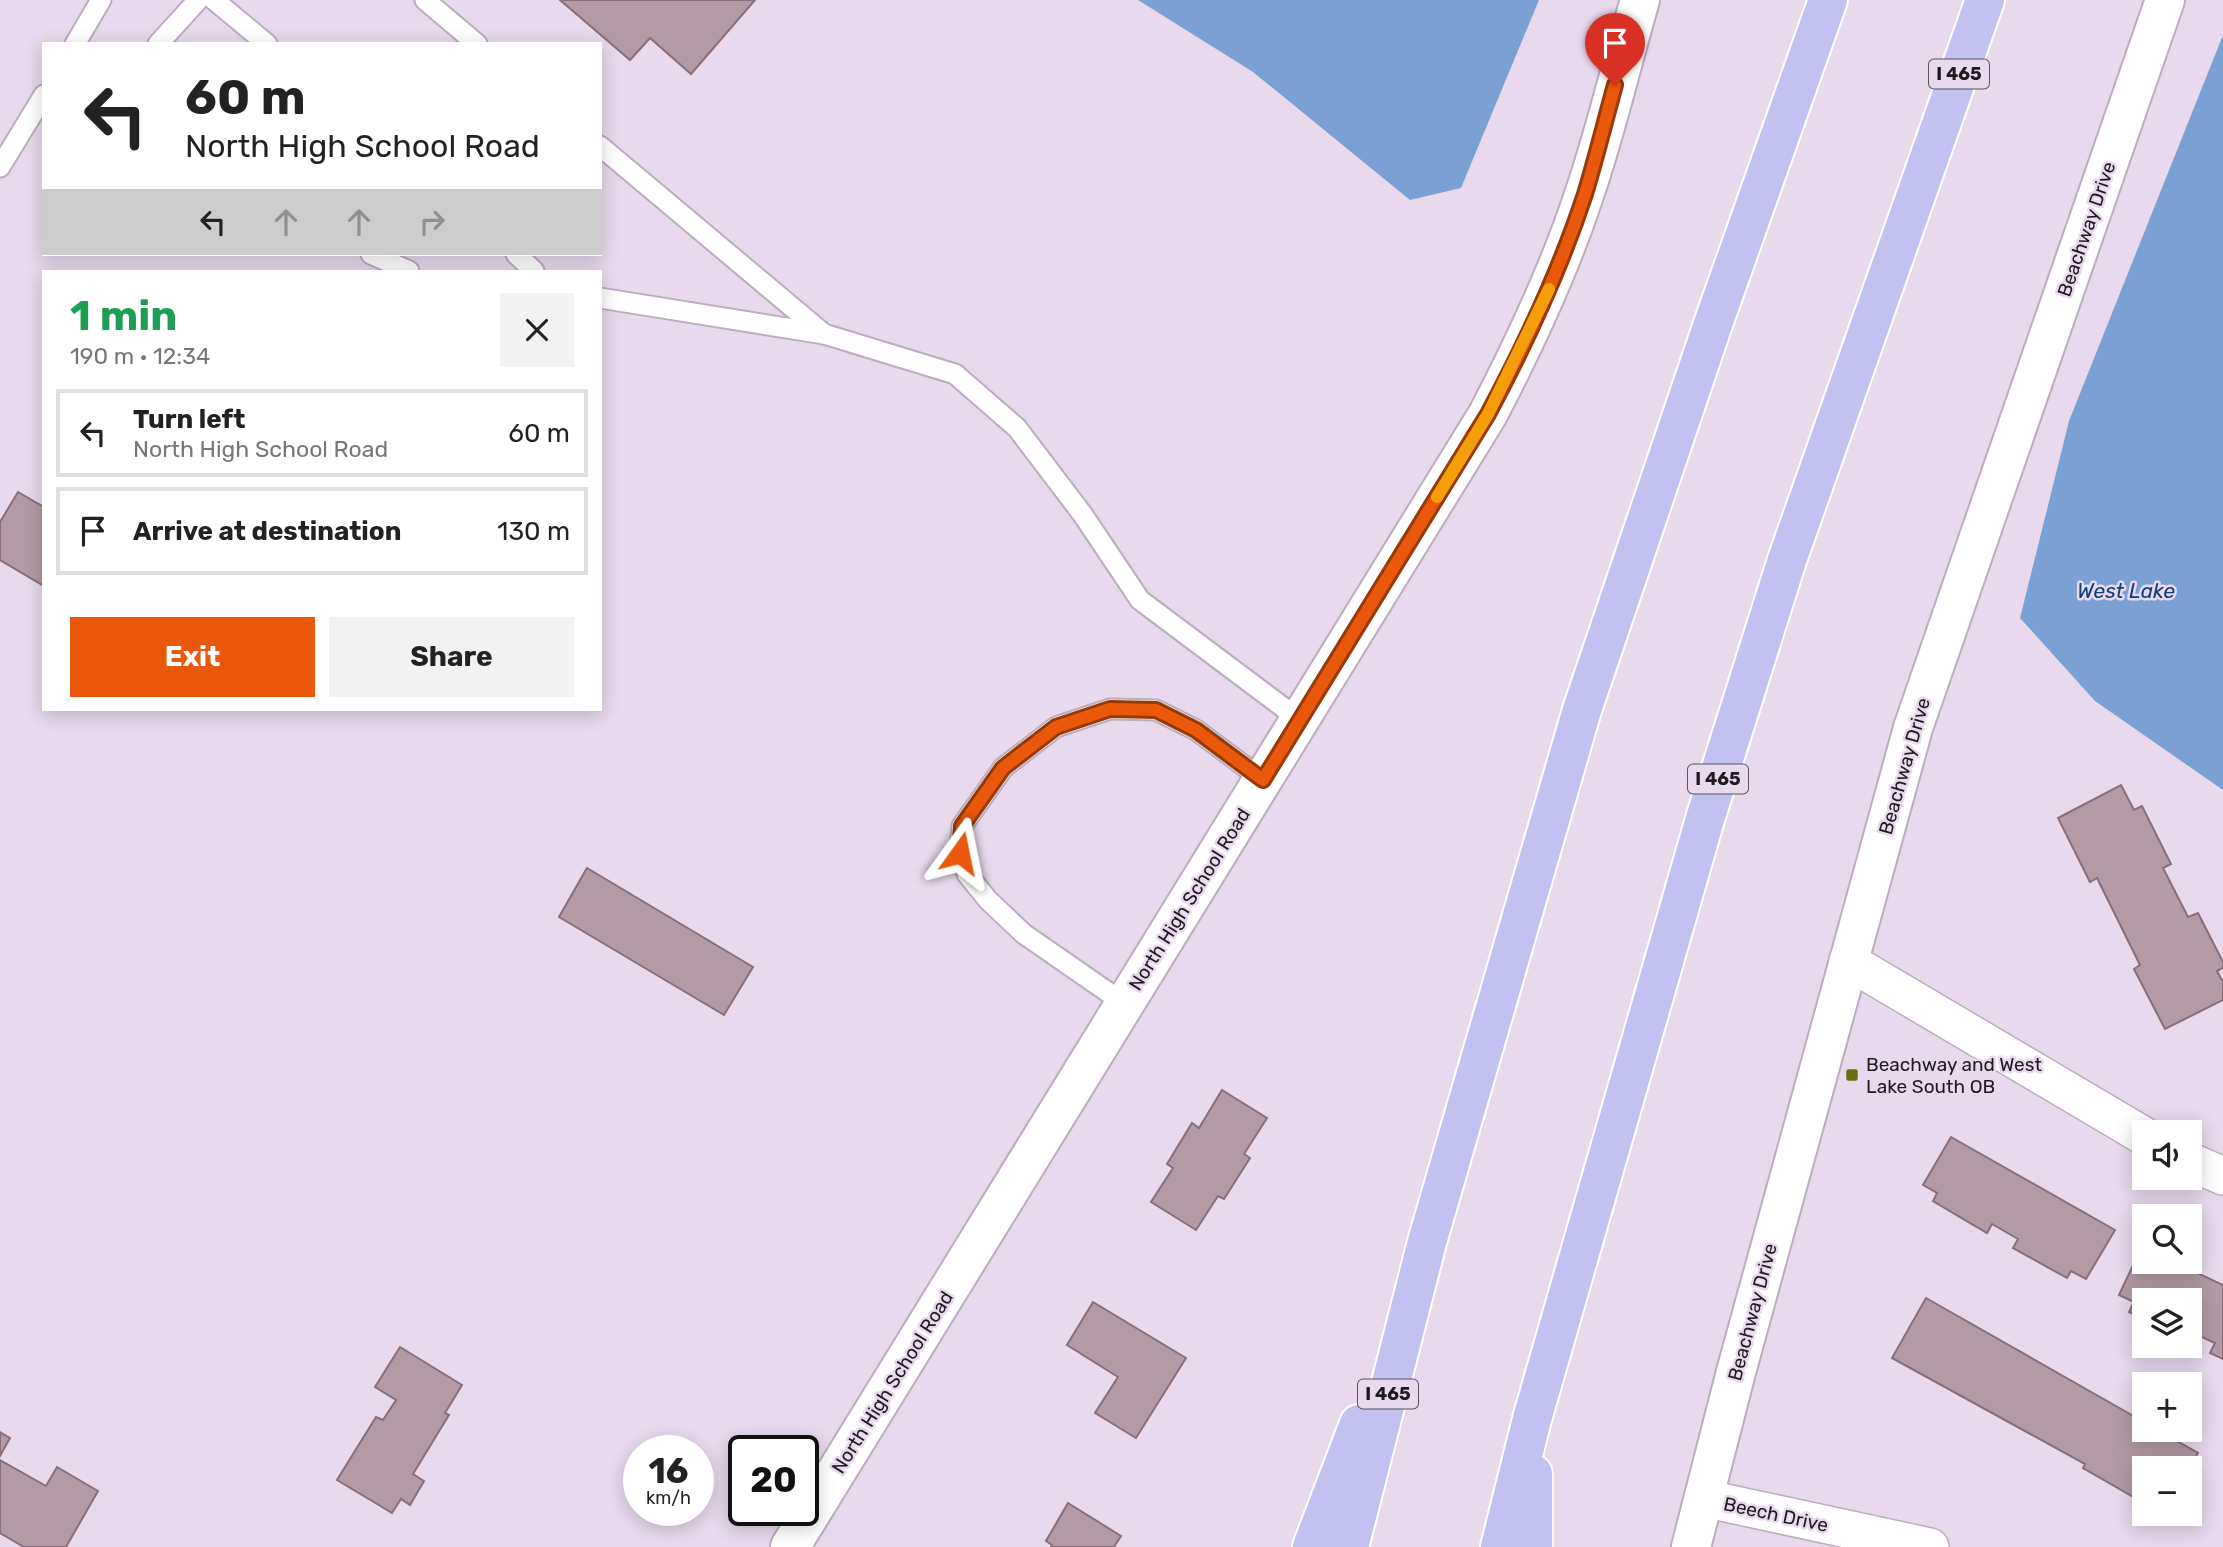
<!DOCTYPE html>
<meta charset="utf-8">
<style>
:root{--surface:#fff;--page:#f2f2f2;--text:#222;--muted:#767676;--line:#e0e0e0;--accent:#ea580c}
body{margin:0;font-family:Rubik,sans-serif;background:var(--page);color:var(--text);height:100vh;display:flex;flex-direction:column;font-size:26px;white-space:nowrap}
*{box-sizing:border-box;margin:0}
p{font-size:23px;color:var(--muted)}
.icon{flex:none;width:38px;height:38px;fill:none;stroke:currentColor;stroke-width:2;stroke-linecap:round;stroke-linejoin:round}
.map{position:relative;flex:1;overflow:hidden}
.sheet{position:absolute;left:42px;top:270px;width:560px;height:441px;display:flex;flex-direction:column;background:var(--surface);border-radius:0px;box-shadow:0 4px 18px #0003}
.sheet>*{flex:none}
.top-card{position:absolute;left:42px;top:42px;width:560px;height:214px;border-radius:0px;box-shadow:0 4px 18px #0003;background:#fff;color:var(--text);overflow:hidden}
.buttons{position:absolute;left:2132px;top:1120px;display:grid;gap:14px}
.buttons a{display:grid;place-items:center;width:70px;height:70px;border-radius:0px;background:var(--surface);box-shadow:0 4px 18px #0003;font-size:35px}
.speed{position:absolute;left:623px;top:1435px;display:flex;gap:14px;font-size:35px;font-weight:700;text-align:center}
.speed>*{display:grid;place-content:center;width:91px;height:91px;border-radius:50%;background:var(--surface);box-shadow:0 4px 18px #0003;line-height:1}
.speed small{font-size:18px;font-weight:400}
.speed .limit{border:4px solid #111;border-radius:10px;background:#fff;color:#111}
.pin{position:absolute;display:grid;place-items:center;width:60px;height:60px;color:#fff;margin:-72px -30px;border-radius:50% 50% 50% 0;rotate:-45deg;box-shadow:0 0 7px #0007}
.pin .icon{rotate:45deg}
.me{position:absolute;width:77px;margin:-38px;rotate:12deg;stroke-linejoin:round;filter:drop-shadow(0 0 5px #0008)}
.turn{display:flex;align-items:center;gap:24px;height:147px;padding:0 28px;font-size:32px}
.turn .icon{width:91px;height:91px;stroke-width:2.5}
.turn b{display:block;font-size:49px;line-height:60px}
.lanes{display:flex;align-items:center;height:66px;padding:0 28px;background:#0003;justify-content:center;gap:35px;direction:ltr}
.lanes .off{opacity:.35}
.round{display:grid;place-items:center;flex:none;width:74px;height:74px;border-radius:0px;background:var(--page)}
.head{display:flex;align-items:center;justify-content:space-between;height:119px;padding:0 28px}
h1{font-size:42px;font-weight:700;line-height:52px;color:#1e9e55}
.cta{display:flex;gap:14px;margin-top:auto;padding:14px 28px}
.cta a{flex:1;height:80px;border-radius:0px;background:var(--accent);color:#fff;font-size:28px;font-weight:700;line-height:80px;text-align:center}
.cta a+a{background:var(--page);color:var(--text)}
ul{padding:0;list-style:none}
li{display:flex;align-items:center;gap:21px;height:88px;margin:0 14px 10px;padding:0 14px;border:4px solid var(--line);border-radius:0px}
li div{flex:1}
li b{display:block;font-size:26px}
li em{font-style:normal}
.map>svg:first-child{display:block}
.water{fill:#7ba0d4}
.building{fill:#b29ba5;stroke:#87707b;stroke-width:2}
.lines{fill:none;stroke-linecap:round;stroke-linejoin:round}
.service-casing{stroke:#bbacbf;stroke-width:23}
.minor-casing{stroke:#bbacbf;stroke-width:40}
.tertiary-casing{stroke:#bbacbf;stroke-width:42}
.motorway-casing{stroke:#fff;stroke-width:42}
.service{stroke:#fff;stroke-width:19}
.minor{stroke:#fff;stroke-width:37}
.tertiary{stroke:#fff;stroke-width:38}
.motorway{stroke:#c3c0f2;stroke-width:38}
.route-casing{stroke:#983908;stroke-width:18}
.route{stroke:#ea580c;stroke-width:12}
.slow{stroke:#f59e0b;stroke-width:12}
.poi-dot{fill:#6a6e12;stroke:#e8d9ed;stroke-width:2.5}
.labels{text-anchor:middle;stroke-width:5;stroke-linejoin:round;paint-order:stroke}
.shield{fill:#e8d9ed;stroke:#5b535e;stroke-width:2}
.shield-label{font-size:18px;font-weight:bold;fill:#1f1920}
.street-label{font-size:19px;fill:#1f1920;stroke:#e8d9ed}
.poi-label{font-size:19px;fill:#1f1920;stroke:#e8d9ed;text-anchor:start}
.water-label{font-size:21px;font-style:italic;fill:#0e3f7d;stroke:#e8d9ed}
</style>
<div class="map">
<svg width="2223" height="1547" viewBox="0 0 2223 1547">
<rect width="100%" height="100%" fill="#e8d9ed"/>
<g class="water">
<path d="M1138 0H1539L1461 188 1410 200 1253 72Z"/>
<path d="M2223 35V790L2095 701 2020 618 2069 421Z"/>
</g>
<g class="building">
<path d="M560 0H755L691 74 650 38 630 60Z"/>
<path d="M18 492 44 507V586L0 560V522Z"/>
<path d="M2121 785 2134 810 2142 806 2171 864 2163 868 2188 917 2198 913 2223 962V968L2217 971 2223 982V1000L2165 1029 2134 969 2140 965 2097 878 2090 882 2058 818Z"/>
<path d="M587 868 753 967 724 1015 559 917Z"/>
<path d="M1222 1090 1267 1118 1244 1154 1250 1158 1224 1199 1218 1196 1196 1230 1151 1202 1173 1168 1167 1164 1192 1123 1199 1128Z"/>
<path d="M1951 1137 2115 1230 2086 1279 2071 1271 2067 1278 2013 1248 2018 1239 1992 1224 1987 1233 1933 1201 1937 1193 1923 1185Z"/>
<path d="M2142 1246 2144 1247V1262H2174L2223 1285V1359L2210 1353 2215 1343 2189 1331V1300H2144V1319L2129 1312 2134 1302 2119 1295Z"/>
<path d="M1926 1298 2144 1422V1430H2157L2198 1453 2189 1469 2144 1468V1503L2083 1468 2085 1464 1892 1358Z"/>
<path d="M1093 1302 1186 1358 1136 1438 1095 1413 1118 1377 1067 1345Z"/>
<path d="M400 1347 462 1385 445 1413 449 1415 413 1474 424 1481 410 1505 401 1499 392 1513 337 1480 376 1417 383 1420 396 1400 375 1387Z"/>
<path d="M0 1432 10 1438 0 1456Z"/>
<path d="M0 1460 46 1486 57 1467 98 1491 66 1547H24L0 1533Z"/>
<path d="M1068 1503 1121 1536 1114 1547H1051L1052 1545 1046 1541Z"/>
</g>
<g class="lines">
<g class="service-casing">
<g id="service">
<path d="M214 0 267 44"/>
<path d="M425 0 477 44"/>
<path d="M75 44 101 0"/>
<path d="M158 44 198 0"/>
<path d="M600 146 824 334 955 374 1017 428 1083 515 1140 600 1300 720"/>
<path d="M0 167 44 95"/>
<path d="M371 254 409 271"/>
<path d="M516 254 534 271"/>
<path d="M600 298 824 334"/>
<path d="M1125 1004 1024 934 988 900 967 874 960 853 962 826 1003 768 1056 727 1110 709 1156 710 1196 730 1263 780"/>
</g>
</g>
<g class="minor-casing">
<g id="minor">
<path d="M1848 961 2144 1136"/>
<path d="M2189 1161 2223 1176"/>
<path d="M1703 1498 1930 1547"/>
</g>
</g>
<g class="tertiary-casing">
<g id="tertiary">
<path d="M790 1547 1488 414C1525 343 1559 271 1584 195 1606 131 1621 65 1640 0"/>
<path d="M1691 1547 1736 1372 1913 728 2165 0"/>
</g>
</g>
<g class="motorway-casing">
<g id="motorway">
<path d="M1533 1474V1547"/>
<path d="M1312 1547 1359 1424"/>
<path d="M1349 1547 1427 1242 1582 710 1713 324 1828 0"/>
<path d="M1500 1547 1532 1419 1705 819 1787 560 1985 0"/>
</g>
</g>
<use href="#service" class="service"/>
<use href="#minor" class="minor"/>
<use href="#tertiary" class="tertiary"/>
<use href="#motorway" class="motorway"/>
</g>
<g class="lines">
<g class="route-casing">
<path id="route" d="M960 853 962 826 1003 768 1056 727 1110 709 1156 710 1196 730 1263 780 1488 414C1526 343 1560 270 1585 194 1596 158 1605 121 1615 85"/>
</g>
<use href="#route" class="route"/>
<path class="slow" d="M1437 497 1488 414 1549 289"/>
</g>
<rect class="poi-dot" x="1845" y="1068" width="14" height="14" rx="3.5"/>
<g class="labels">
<g class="shield">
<rect x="1929" y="59.5" width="60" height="29" rx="5"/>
<rect x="1688" y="764.5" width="60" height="29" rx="5"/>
<rect x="1358" y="1379.5" width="60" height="29" rx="5"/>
</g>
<g class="shield-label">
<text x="1959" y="80">I 465</text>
<text x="1718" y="785">I 465</text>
<text x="1388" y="1400">I 465</text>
</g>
<g class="street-label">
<text transform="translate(2086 229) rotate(-71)" y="7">Beachway Drive</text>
<text transform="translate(1904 766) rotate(-74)" y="7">Beachway Drive</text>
<text transform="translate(1189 899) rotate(-58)" y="7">North High School Road</text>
<text transform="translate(1752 1312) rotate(-75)" y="7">Beachway Drive</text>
<text transform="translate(892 1382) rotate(-58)" y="7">North High School Road</text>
<text transform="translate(1776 1514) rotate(12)" y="7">Beech Drive</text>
</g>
<g class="poi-label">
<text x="1866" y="1071">Beachway and West<tspan x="1866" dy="22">Lake South OB</tspan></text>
</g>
<g class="water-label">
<text x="2126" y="598">West Lake</text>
</g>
</g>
</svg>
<div class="buttons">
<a><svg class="icon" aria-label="sound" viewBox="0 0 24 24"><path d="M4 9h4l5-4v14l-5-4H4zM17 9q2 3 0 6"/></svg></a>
<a><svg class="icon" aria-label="search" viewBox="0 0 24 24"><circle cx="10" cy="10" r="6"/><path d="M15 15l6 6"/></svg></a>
<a><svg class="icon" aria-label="layers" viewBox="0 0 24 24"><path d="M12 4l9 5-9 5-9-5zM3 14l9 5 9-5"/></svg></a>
<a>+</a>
<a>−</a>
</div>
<div class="speed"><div>16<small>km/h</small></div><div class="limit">20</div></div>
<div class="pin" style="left:1615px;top:85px;background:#d93025"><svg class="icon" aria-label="arrive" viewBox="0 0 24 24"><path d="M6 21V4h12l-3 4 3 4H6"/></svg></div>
<svg class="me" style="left:960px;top:853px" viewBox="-20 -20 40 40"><path d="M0-17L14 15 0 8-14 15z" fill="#ea580c" stroke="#fff" stroke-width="4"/></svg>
<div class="top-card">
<div class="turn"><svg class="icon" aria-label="left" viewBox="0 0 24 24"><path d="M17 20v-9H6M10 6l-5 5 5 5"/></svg><div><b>60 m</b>North High School Road</div></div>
<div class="lanes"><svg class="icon" aria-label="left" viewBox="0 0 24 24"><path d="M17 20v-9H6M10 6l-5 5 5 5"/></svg><svg class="icon off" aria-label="ahead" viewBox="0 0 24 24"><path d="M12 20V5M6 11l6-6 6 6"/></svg><svg class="icon off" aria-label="ahead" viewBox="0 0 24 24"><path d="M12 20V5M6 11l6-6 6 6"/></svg><svg class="icon off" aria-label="right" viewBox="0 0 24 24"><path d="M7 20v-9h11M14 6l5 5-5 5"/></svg></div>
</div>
<section class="sheet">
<div class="head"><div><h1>1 min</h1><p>190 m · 12:34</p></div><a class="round"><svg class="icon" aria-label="close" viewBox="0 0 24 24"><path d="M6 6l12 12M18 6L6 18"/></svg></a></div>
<ul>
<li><svg class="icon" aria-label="left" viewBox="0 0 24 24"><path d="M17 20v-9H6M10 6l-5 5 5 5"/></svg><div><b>Turn left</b><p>North High School Road</p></div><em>60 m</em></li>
<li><svg class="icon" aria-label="arrive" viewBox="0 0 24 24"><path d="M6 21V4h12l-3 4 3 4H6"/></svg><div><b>Arrive at destination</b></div><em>130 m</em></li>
</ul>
<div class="cta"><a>Exit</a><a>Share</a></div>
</section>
</div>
